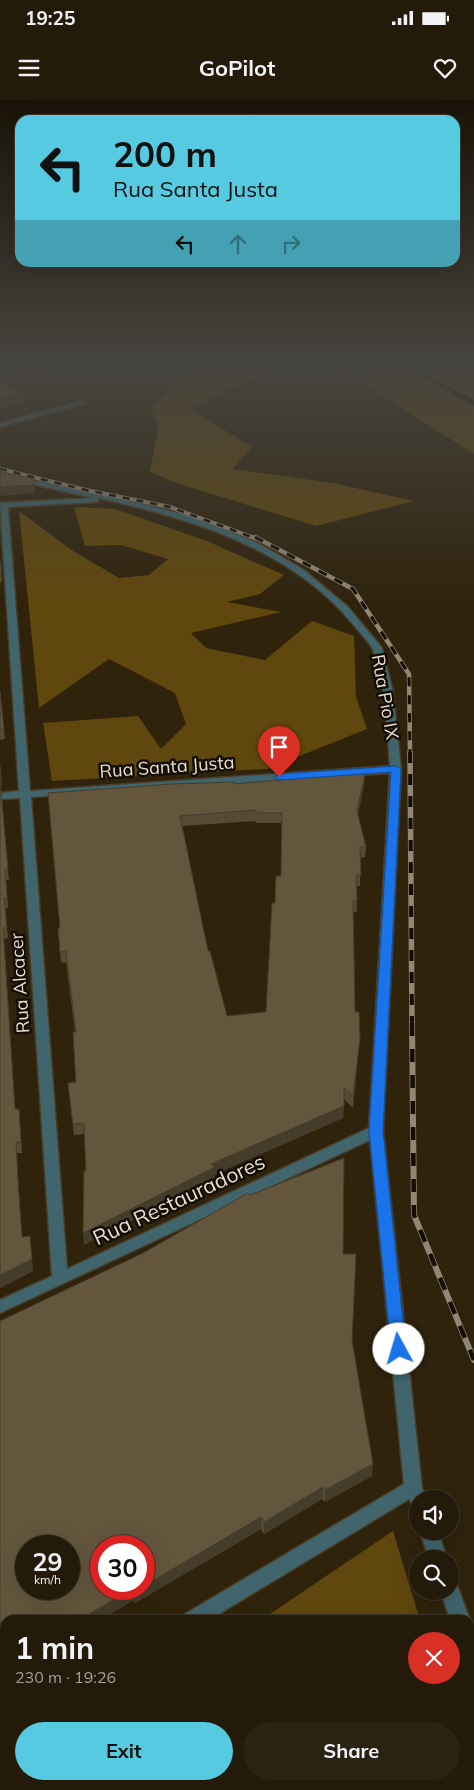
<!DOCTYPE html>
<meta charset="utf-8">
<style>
:root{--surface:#231a09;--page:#2b2312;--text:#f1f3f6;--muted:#a3a19c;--line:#40382a;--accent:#55cae0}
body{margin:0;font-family:Mulish,sans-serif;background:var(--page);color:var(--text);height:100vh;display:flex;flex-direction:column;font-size:19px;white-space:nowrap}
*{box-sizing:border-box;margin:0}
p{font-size:16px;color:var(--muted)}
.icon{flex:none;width:28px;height:28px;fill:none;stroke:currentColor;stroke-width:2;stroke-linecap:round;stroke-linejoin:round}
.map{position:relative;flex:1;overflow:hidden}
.drawer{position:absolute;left:0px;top:1515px;width:475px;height:175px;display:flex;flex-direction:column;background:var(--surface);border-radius:15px 15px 0 0;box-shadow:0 5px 20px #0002,0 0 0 1px var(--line)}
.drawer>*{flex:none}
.guide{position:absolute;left:15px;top:15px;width:445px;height:152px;border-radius:15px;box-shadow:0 5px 20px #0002,0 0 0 1px var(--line);background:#55cae0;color:#111;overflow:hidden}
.tools{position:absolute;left:409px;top:1390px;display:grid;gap:10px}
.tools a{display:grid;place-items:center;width:50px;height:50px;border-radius:50%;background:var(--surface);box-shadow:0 5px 20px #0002,0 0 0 1px var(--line);font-size:25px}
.speed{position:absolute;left:15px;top:1435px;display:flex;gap:10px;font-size:25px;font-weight:700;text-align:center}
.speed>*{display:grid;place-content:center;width:65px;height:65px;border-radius:50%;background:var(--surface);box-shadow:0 5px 20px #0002,0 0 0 1px var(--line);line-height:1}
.speed small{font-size:12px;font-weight:400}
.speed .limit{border:8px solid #d22;background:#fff;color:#111}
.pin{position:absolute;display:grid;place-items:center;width:42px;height:42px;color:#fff;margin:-51px -21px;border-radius:50% 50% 50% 0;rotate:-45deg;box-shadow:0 0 5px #0007}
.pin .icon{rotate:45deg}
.me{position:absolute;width:55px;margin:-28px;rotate:354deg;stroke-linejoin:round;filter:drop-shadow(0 0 4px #0008)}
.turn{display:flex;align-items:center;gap:18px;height:105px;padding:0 15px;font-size:22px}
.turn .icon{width:65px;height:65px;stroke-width:2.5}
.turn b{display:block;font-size:35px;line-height:42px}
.lanes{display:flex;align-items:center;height:48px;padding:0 15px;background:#0003;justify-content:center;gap:25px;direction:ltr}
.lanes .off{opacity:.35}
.round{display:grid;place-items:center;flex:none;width:52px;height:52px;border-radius:26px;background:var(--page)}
.summary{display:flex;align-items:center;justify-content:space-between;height:85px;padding:0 15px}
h1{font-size:30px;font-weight:700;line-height:38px}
.action{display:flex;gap:10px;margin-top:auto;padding:10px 15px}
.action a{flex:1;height:58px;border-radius:30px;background:var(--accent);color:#111;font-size:20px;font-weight:700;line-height:58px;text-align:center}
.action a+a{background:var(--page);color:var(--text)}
.status{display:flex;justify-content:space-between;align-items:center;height:35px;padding:0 25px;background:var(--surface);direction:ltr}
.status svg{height:14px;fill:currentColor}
header{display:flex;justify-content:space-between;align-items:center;height:65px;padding:0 15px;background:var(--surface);font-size:22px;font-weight:700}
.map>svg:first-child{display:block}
.forest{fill:#60470d}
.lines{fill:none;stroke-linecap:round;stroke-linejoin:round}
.stream{stroke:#120800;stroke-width:5}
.minor-casing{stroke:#493d28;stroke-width:3}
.minor{fill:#40656d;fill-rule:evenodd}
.rail-far3-casing{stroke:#918775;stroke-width:4}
.rail-far2-casing{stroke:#918775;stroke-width:4.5}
.rail-far1-casing{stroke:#918775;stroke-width:5.5}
.rail-casing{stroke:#918775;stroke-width:6}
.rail-far3{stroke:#130d05;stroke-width:2.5;stroke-dasharray:7;stroke-linecap:butt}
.rail-far2{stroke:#130d05;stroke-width:3;stroke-dasharray:9;stroke-linecap:butt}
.rail-far1{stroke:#130d05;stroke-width:4;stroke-dasharray:11;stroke-linecap:butt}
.rail{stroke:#130d05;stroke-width:4.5;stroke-dasharray:13;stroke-linecap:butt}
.wall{fill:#554a34;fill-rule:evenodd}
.shaded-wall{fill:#453c2b}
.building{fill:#63563d;stroke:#453c2b;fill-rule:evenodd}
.route{fill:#1a73e8;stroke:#114b97}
.labels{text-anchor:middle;stroke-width:5;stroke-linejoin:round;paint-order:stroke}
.street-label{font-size:18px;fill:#e6dfd1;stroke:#130d05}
.near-street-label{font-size:21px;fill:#e6dfd1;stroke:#130d05}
</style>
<div class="status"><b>19:25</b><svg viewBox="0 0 49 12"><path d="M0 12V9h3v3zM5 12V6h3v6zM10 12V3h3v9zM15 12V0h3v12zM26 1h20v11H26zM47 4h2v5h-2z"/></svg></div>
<header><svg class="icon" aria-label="menu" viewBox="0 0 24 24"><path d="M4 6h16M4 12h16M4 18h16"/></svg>GoPilot<svg class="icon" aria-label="heart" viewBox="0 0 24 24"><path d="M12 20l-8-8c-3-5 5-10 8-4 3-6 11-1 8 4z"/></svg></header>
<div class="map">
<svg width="474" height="1690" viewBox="0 0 474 1690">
<rect width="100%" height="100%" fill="#2f230c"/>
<g class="forest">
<path d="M200 267H289L248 281 189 308 252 347 233 369 333 383 414 401 316 426 176 383 150 372 158 328 151 307 194 270Z"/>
<path d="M347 267H474V354L376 292Z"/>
<path d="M74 407 115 409 207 441 284 475 260 494 227 502 281 512 191 533 206 548 265 560 312 521 354 536 356 597 367 629 267 669 52 681 43 623 138 616 161 649 186 624 175 593 109 559 39 608 19 411 73 451 119 478 149 475 168 459 121 445 85 446Z"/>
<path d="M393 1431 420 1520H261Z"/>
<path d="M470 1683 472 1690H360L368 1685H470Z"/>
<path d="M13 1685H144L147 1690H5Z"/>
</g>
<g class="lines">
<path class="stream" d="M409 267 474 303"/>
<g class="minor-casing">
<g id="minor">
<path d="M81 301 85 303 83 304 0 327V323Z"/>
<path d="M0 373 112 397 191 416 258 443 304 470 348 507 382 548 393 592 401 669 383 1031 422 1388 427 1399H418V1406L412 1404 409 1399 209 1520H182L185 1514 404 1384 370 1040 0 1213V1200L52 1176 20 698 0 699V693L19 691 0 403 94 398 0 377ZM98 398C189 418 290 448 352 523 358 531 369 541 373 550 386 586 387 628 390 666L30 691 8 407 95 402H98ZM390 673 369 1028 67 1169 31 697Z"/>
<path d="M420 1431H438L447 1459H429Z"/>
<path d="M450 1483 457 1485 470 1520H450L441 1491H450Z"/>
<path d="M470 1540 474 1542V1569L470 1568Z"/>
<path d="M5 1622V1643L0 1645V1624Z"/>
</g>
</g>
<use href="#minor" class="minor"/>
<g class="rail-far3-casing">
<path id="rail-far3" d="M0 369 86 390 170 407 257 439"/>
</g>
<g class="rail-far2-casing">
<path id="rail-far2" d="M255 437 353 489 409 574 410 654"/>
</g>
<g class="rail-far1-casing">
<path id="rail-far1" d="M410 652 412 924"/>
</g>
<g class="rail-casing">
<path id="rail" d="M412 923 414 1115 474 1260"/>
</g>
<use href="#rail-far3" class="rail-far3"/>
<use href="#rail-far2" class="rail-far2"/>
<use href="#rail-far1" class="rail-far1"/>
<use href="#rail" class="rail"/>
</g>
<g class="wall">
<path d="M0 460 2 482H0Z"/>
<path d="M0 591 5 639 0 640Z"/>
<path d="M0 663 2 684 0 690 1 691 9 780H6L8 808 5 809 8 838 4 839 15 1009H19L22 1053H17L19 1094 22 1137 33 1171 0 1188Z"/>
<path d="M365 674 364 684 358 715 366 747 365 757 360 758V786H356L357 812H353L355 912 360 938 353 1008 344 999 343 1018 215 1074V1078L84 1145 86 1071 84 1034 74 1035 69 994 68 983 76 982 75 932 66 862 61 863 58 828H60L48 693 234 684 300 678V676ZM255 721 256 723H282L281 776 275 803 266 912 227 916 208 851 182 726Z"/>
<path d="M343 1154 352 1241 372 1376 325 1402 322 1399 264 1434 261 1429 135 1503 134 1500 100 1520H5V1572L0 1575V1221Z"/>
<path d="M168 1685H346L337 1690H169Z"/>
</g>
<g class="shaded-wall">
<path d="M34 267H70L0 288V277Z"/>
<path d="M22 292 23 302 0 309V298Z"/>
<path d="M35 379V393L0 396V387Z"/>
<path d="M0 663 2 684 0 691Z"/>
<path d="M365 674 364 684 356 721 357 711Z"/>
<path d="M360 938 359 949 353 1008V996Z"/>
<path d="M344 1006 343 1018 215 1074V1078L84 1145 83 1133 211 1064Z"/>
<path d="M16 1042 17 1053 19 1094 18 1083Z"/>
<path d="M32 1159 33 1171 0 1188V1175Z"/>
<path d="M373 1364 372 1376 325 1402V1390Z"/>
<path d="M323 1387 322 1399 264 1434V1422Z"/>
<path d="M261 1417V1429L135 1503V1491L138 1489H144V1486Z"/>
<path d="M132 1489H133L134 1500 100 1520H79Z"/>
<path d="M5 1559V1572L0 1575V1562Z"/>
<path d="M325 1685H346L337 1690H316Z"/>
</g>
<g class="building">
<path d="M0 267H34L0 277Z"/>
<path d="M0 284 22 292 0 298Z"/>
<path d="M0 372 35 379 34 385 0 387Z"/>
<path d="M0 460 2 473H0Z"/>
<path d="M0 591 4 630H0Z"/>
<path d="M365 674 357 711 366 747H360L361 775H356L357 801H353L355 912H359L360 938 353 996 344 988V1006L211 1064 215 1067 83 1133 84 1071H86L84 1023 73 1024 68 983 76 982 73 932H76L66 851 60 852 58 828H60L48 693 171 684 234 682V684L300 678V676ZM256 710V713H282L281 776H276L275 803H272L266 912 227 916 210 851H208L180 716Z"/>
<path d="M0 690 1 691 8 770H5L7 798H4L7 828H3L15 1009H19L21 1042H16L18 1083 22 1137 30 1136 32 1159 0 1175Z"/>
<path d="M344 1058 343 1154H356L352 1241 373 1364 325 1390 323 1387 264 1422 261 1417 144 1486V1446H101V1489H132L79 1520H5V1559L0 1562V1221L143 1153 248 1093 250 1095ZM26 1446H69V1489H26Z"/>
<path d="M170 1685H325L316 1690H173Z"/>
</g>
<linearGradient id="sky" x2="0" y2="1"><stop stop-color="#1a1307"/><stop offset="0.53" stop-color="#474540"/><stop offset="1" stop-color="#474540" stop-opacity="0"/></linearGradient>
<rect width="474" height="504" fill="url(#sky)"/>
<path class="route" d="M396 666 401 669 383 1031 406 1249 404 1253 399 1255 394 1253 391 1249 369 1031 391 672 279 680 274 677 279 674Z"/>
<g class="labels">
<g class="street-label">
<text transform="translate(385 597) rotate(80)" y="6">Rua Pio IX</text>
<text transform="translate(167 667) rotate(-4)" y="6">Rua Santa Justa</text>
<text transform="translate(20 883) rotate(-94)" y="6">Rua Alcacer</text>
</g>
<g class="near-street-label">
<text transform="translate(179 1100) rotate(-25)" y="7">Rua Restauradores</text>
</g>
</g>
</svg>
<div class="tools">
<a><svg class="icon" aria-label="sound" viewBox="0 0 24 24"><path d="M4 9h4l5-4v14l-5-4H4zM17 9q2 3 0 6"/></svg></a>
<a><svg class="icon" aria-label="search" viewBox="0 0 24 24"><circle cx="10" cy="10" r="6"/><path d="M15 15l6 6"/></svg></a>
</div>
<div class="speed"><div>29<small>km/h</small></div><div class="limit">30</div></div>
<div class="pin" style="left:279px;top:677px;background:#d93025"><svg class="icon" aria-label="arrive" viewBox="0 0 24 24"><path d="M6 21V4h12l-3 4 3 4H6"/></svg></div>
<svg class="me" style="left:399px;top:1249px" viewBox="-20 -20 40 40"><circle r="19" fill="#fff"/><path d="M0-13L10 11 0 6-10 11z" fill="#1a73e8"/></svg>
<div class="guide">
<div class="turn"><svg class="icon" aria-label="left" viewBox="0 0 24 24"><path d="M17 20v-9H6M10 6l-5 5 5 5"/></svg><div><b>200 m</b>Rua Santa Justa</div></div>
<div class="lanes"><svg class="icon" aria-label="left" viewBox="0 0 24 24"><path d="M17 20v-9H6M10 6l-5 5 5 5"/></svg><svg class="icon off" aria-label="ahead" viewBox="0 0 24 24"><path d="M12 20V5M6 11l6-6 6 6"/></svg><svg class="icon off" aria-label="right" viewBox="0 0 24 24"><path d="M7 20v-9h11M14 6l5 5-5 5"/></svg></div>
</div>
<section class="drawer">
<div class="summary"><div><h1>1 min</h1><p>230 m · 19:26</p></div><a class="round" style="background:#d93025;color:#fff"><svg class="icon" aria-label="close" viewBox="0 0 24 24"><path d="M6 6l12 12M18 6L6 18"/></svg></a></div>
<div class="action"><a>Exit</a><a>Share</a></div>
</section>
</div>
